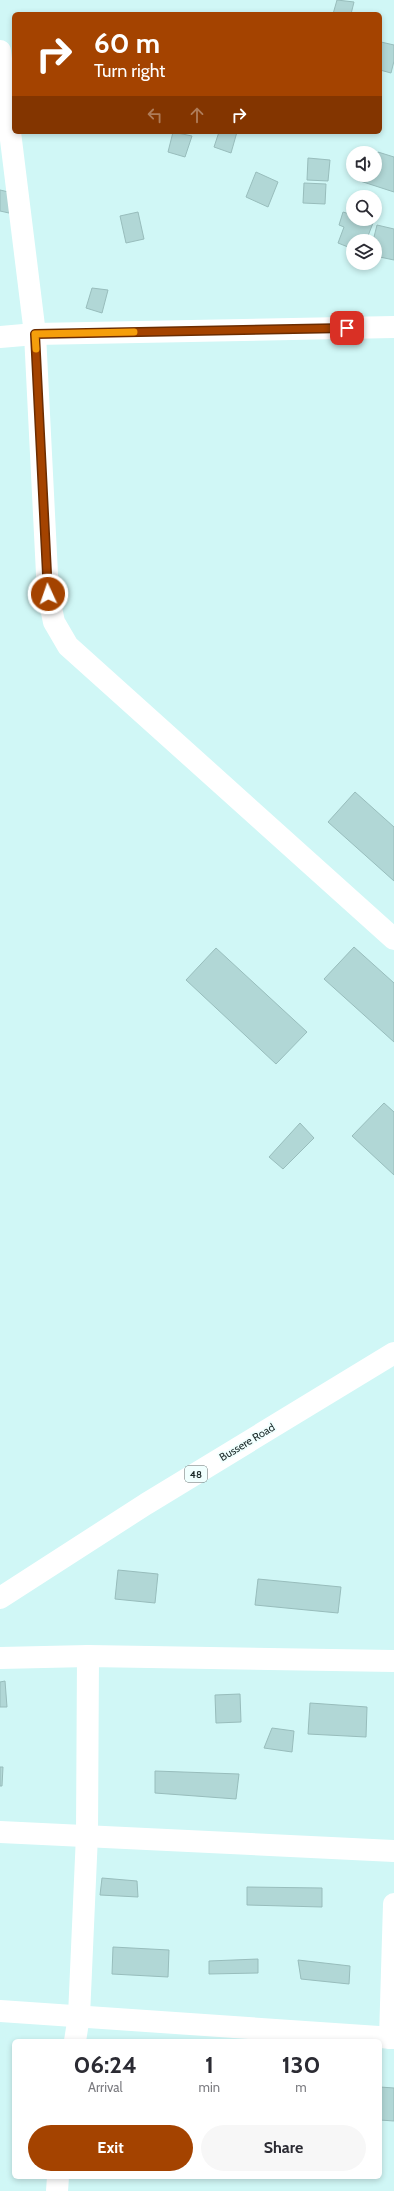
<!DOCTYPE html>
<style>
:root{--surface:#fff;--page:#f7f7f7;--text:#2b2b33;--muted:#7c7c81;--accent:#a44300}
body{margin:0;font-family:Cabin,sans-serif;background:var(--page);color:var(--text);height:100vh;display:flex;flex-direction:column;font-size:15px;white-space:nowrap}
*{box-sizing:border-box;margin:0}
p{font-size:13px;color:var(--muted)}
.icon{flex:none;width:22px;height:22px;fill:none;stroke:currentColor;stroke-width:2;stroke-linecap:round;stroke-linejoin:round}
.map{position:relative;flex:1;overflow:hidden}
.side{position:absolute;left:12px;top:2039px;width:370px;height:140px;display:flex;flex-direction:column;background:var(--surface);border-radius:6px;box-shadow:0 2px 6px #0003}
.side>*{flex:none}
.banner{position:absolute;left:12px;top:12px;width:370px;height:122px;border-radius:6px;box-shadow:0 2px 6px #0003;background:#a44300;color:#fff;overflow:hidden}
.fabs{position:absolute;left:346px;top:146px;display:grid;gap:8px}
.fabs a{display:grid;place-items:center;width:36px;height:36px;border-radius:50%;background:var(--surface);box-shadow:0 2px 6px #0003;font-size:20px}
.pin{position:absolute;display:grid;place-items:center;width:34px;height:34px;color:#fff;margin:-17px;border-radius:8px;box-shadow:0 2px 6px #0006}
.me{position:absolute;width:44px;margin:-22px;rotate:357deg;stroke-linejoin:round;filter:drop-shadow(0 0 3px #0008)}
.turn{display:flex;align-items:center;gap:14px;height:84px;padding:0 16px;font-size:18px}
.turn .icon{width:52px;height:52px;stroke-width:2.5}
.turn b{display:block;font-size:28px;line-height:34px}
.lanes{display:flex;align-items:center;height:38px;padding:0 16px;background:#0003;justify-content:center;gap:20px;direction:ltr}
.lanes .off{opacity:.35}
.eta{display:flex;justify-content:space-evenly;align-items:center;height:68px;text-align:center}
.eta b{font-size:24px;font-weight:700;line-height:28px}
.button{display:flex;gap:8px;margin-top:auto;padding:8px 16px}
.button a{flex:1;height:46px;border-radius:24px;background:var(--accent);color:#fff;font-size:16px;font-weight:700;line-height:46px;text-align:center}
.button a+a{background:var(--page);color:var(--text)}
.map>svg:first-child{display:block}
.building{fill:#b1d7d6;stroke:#98bdbc}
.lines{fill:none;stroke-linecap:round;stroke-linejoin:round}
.minor{stroke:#fff;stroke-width:22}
.major{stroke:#fff;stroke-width:22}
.route-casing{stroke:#6b2c00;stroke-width:10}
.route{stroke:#a44300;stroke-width:7}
.slow{stroke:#f59e0b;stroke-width:7}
.labels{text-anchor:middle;stroke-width:3.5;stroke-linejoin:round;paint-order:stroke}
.shield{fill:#f0fffe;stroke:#5c6b6a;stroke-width:1}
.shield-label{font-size:10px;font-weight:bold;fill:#1c2b2a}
.street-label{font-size:11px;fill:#1c2b2a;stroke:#f0fffe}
</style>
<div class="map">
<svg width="394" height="2191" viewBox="0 0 394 2191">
<rect width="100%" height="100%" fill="#d0f7f6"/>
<g class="building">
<path d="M337 0 354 2 351 14H333Z"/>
<path d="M381 42 394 45V61L391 73 380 70Z"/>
<path d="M173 132 192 136 185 157 168 152Z"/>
<path d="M219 132H237L231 153 214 147Z"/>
<path d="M378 152 394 157V192L357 180 361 175H375V156Z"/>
<path d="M308 158 330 160 328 181 307 180Z"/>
<path d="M256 172 278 182 268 207 246 197Z"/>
<path d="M304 183 326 184 325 204 303 203Z"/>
<path d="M0 190 13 193 9 213 0 211Z"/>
<path d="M138 212 144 239 126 243 120 216Z"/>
<path d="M343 212 353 215V219H363L373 223 366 241H353V249L338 243 344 227 339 225Z"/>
<path d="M377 225 394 229V260L375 256 373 241Z"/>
<path d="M92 288 108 290 102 313 86 308Z"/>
<path d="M355 792 394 827V881L328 822Z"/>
<path d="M354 947 394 983V1042L324 979Z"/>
<path d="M216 948 307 1032 276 1064 186 980Z"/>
<path d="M384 1103 394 1112V1175L352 1136Z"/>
<path d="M300 1123 314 1138 283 1169 269 1157Z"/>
<path d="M118 1570 158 1574 155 1603 115 1599Z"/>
<path d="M258 1579 341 1587 338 1613 255 1605Z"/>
<path d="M5 1681 7 1707H0V1682Z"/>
<path d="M240 1694 241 1722 216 1723 215 1695Z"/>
<path d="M310 1703 367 1707 366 1737 308 1734Z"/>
<path d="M272 1728 294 1731 292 1752 264 1748Z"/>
<path d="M0 1767H3L2 1786H0Z"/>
<path d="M155 1771 239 1774 236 1799 155 1793Z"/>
<path d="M102 1878 137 1881 138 1897 100 1895Z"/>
<path d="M247 1887 322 1888V1907L247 1905Z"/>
<path d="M113 1947 169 1950 168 1977 112 1974Z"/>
<path d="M258 1959V1973L209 1974V1961Z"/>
<path d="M298 1960 350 1966 349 1984 301 1979Z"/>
<path d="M380 2087 394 2088V2121L380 2120Z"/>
</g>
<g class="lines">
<g class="minor">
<path d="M0 51 35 334 48 594 54 622 68 646 394 939"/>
<path d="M0 337 35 334 394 327"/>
<path d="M0 1658 88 1656 394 1661"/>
<path d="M0 1832 394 1851"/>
<path d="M0 2011 394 2038"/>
<path d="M390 2038 394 1904"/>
<path d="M75 2041 79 2016 87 1835 88 1656"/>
<path d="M57 2191 58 2177"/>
</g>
<path class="major" d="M0 1598 146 1504 394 1353"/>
</g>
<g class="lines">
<g class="route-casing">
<path id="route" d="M48 594 35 334 347 328"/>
</g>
<use href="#route" class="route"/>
<path class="slow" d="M36 349 35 334 134 332"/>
</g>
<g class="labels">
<rect class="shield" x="185" y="1466" width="22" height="16" rx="3"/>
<g class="shield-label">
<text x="196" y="1478">48</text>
</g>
<g class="street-label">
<text transform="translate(247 1442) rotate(-31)" y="4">Bussere Road</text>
</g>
</g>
</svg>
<div class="fabs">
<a><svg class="icon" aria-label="sound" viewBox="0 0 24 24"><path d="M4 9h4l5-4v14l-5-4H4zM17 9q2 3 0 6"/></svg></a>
<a><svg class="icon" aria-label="search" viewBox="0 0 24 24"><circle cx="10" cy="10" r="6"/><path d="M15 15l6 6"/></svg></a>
<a><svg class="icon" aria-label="layers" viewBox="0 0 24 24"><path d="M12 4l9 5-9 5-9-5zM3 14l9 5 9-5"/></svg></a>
</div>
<div class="pin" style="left:347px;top:328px;background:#d93025"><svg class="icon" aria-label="arrive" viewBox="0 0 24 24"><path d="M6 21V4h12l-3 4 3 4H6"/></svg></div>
<svg class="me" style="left:48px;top:594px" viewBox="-20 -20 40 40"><circle r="17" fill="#a44300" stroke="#fff" stroke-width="3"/><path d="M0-11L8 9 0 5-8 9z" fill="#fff"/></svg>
<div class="banner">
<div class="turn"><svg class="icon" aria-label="right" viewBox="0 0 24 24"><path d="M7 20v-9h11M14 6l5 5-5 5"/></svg><div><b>60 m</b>Turn right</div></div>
<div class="lanes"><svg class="icon off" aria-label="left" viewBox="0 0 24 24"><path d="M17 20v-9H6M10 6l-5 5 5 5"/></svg><svg class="icon off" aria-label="ahead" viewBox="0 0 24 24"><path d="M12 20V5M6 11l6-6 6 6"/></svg><svg class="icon" aria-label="right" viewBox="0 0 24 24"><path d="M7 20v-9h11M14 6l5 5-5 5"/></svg></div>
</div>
<section class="side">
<div class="eta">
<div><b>06:24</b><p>Arrival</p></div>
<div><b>1</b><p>min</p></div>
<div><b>130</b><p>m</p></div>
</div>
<div class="button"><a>Exit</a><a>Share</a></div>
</section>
</div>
